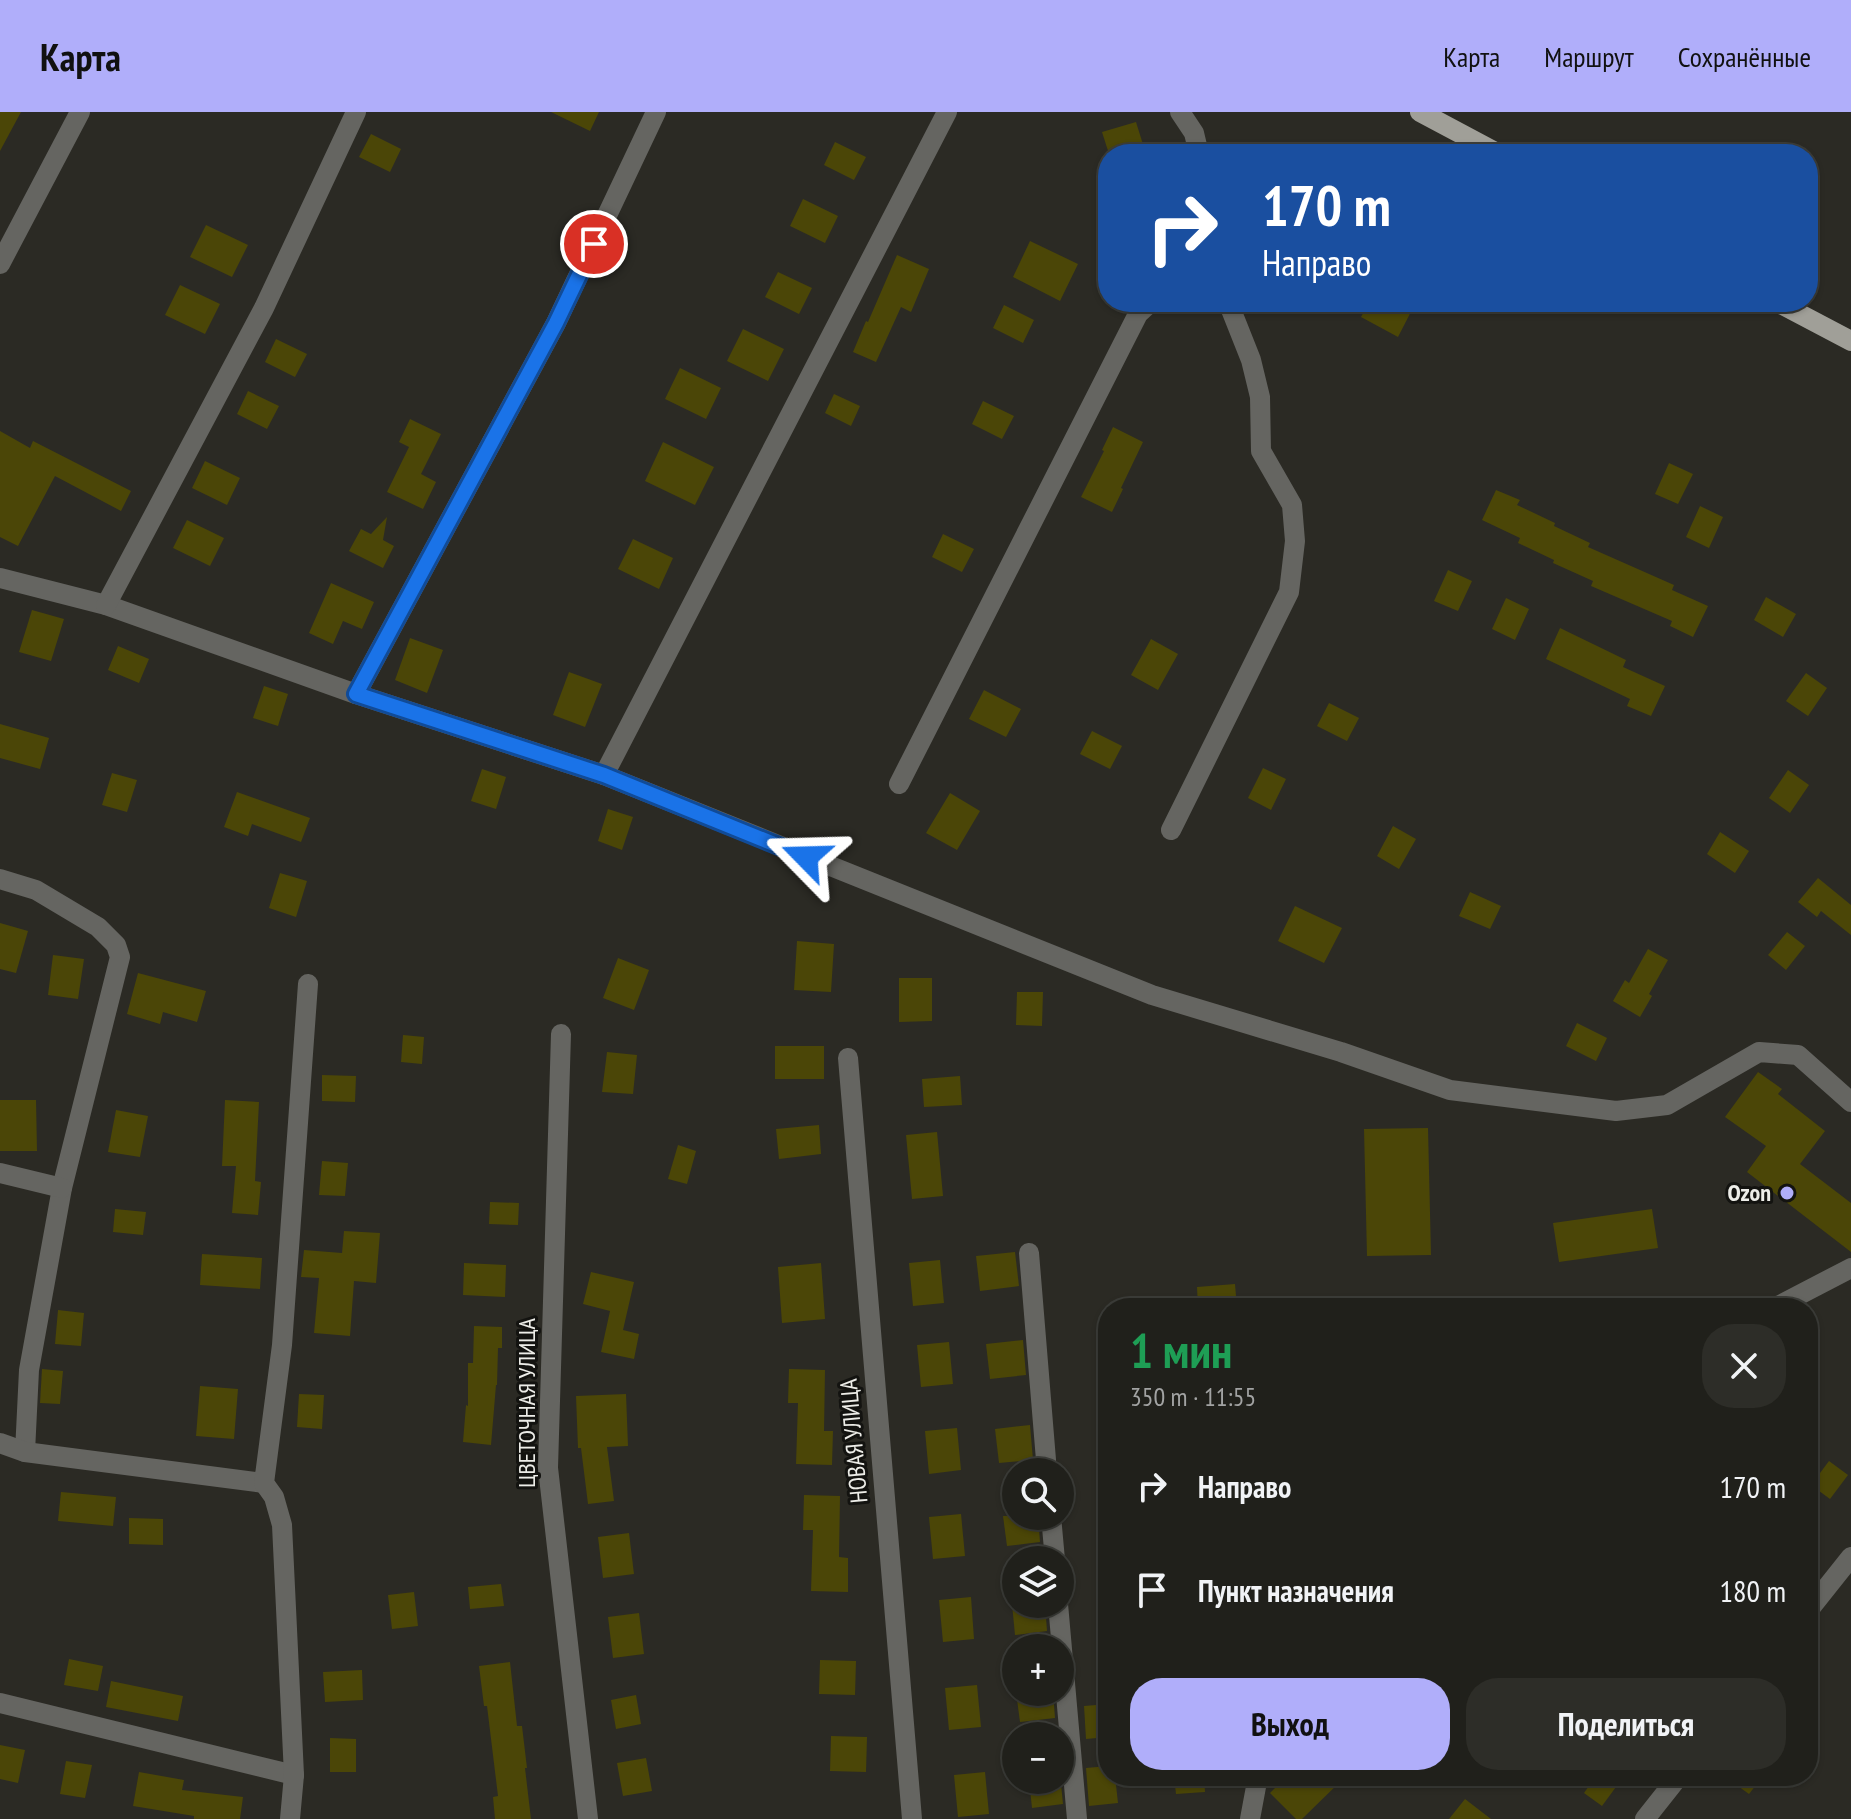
<!DOCTYPE html>
<html lang="ru">
<meta charset="utf-8">
<style>
:root{--surface:#20201b;--page:#2d2d28;--text:#f1f3f6;--muted:#a2a3a3;--line:#3d3e3a;--accent:#b0aefa}
body{margin:0;font-family:"PT Sans Narrow",sans-serif;background:var(--page);color:var(--text);height:100vh;display:flex;flex-direction:column;font-size:30px;white-space:nowrap}
*{box-sizing:border-box;margin:0}
p{font-size:26px;color:var(--muted)}
.icon{flex:none;width:44px;height:44px;fill:none;stroke:currentColor;stroke-width:2;stroke-linecap:round;stroke-linejoin:round}
.map{position:relative;flex:1;overflow:hidden}
.panel{position:absolute;left:1098px;top:1186px;width:720px;height:488px;display:flex;flex-direction:column;background:var(--surface);border-radius:32px;box-shadow:0 2px 6px #0004,0 0 0 2px var(--line)}
.panel>*{flex:none}
.banner{position:absolute;left:1098px;top:32px;width:720px;height:168px;border-radius:32px;box-shadow:0 2px 6px #0004,0 0 0 2px var(--line);background:#1a4fa0;color:#fff;overflow:hidden}
.fabs{position:absolute;left:1002px;top:1346px;display:grid;gap:16px}
.fabs a{display:grid;place-items:center;width:72px;height:72px;border-radius:50%;background:var(--surface);box-shadow:0 2px 6px #0004,0 0 0 2px var(--line);font-size:40px}
.pin{position:absolute;display:grid;place-items:center;width:68px;height:68px;color:#fff;margin:-34px;border:4px solid #fff;border-radius:50%;box-shadow:0 2px 8px #0007}
.me{position:absolute;width:88px;margin:-44px;rotate:292deg;stroke-linejoin:round;filter:drop-shadow(0 0 6px #0008)}
.turn{display:flex;align-items:center;gap:28px;height:168px;padding:0 32px;font-size:36px}
.turn .icon{width:104px;height:104px;stroke-width:2.5}
.turn b{display:block;font-size:56px;line-height:68px}
.round{display:grid;place-items:center;flex:none;width:84px;height:84px;border-radius:32px;background:var(--page)}
.headline{display:flex;align-items:center;justify-content:space-between;height:136px;padding:0 32px}
h1{font-size:48px;font-weight:800;line-height:60px;color:#1e9e55}
.button{display:flex;gap:16px;margin-top:auto;padding:16px 32px}
.button a{flex:1;height:92px;border-radius:32px;background:var(--accent);color:#111;font-size:32px;font-weight:800;line-height:92px;text-align:center}
.button a+a{background:var(--page);color:var(--text)}
ul{padding:0;list-style:none}
li{display:flex;align-items:center;gap:24px;height:104px;padding:0 32px}
li div{flex:1}
li b{display:block;font-size:30px}
li em{font-style:normal}
header{display:flex;align-items:center;gap:48px;box-sizing:border-box;height:112px;padding:0 40px;background:var(--accent);color:#111}
header strong{font-size:38px}
nav{display:flex;gap:44px;margin-inline-start:auto;font-size:28px}
.map>svg:first-child{display:block}
.building{fill:#4b4607}
.lines{fill:none;stroke-linecap:round;stroke-linejoin:round}
.minor{stroke:#656561;stroke-width:20}
.major{stroke:#a09f98;stroke-width:20}
.route-casing{stroke:#114b97;stroke-width:20}
.route{stroke:#1a73e8;stroke-width:14}
.poi-dot{fill:#b0aefa;stroke:#131310;stroke-width:3}
.labels{text-anchor:middle;stroke-width:6;stroke-linejoin:round;paint-order:stroke}
.poi-label{font-size:24px;font-weight:bold;fill:#edede8;stroke:#131310;text-anchor:end}
.street-label{font-size:24px;fill:#edede8;stroke:#131310}
</style>
<header>
<strong>Карта</strong>
<nav><a>Карта</a><a>Маршрут</a><a>Сохранённые</a></nav>
</header>
<div class="map">
<svg width="1851" height="1707" viewBox="0 0 1851 1707">
<rect width="100%" height="100%" fill="#2b2a24"/>
<g class="building">
<path d="M0 0H21L0 39Z"/>
<path d="M551 0H599L590 19Z"/>
<path d="M1136 10 1146 42H1109L1102 20Z"/>
<path d="M371 22 401 37 390 60 359 45Z"/>
<path d="M835 30 866 45 854 68 824 53Z"/>
<path d="M803 87 838 104 825 131 790 114Z"/>
<path d="M206 113 248 133 232 165 190 145Z"/>
<path d="M1030 129 1078 152 1060 189 1013 165Z"/>
<path d="M897 143 929 157 911 200 901 195 876 250 853 240 866 209 868 210Z"/>
<path d="M778 160 812 176 799 202 765 185Z"/>
<path d="M180 173 220 192 205 222 165 203Z"/>
<path d="M1369 190H1416L1398 225 1361 205Z"/>
<path d="M1004 193 1034 208 1023 231 993 216Z"/>
<path d="M743 217 784 237 768 269 727 249Z"/>
<path d="M276 227 307 242 295 265 265 250Z"/>
<path d="M680 256 721 276 706 307 665 287Z"/>
<path d="M248 279 279 294 267 317 237 302Z"/>
<path d="M834 282 860 294 851 314 825 301Z"/>
<path d="M983 289 1014 304 1002 327 972 312Z"/>
<path d="M410 307 441 322 421 362 436 370 423 397 387 380 409 335 399 330Z"/>
<path d="M1113 315 1143 330 1121 376 1123 377 1112 400 1081 385 1104 339 1102 338Z"/>
<path d="M0 319 30 336 33 329 131 379 121 399 55 364 18 434 0 425Z"/>
<path d="M663 330 714 355 695 393 645 369Z"/>
<path d="M205 349 240 366 227 393 192 376Z"/>
<path d="M1669 351 1693 362 1678 392 1655 382Z"/>
<path d="M1496 378 1520 388 1517 393 1555 411 1554 414 1590 431 1588 435 1674 473 1672 478 1708 494 1693 525 1670 514 1672 509 1591 474 1593 469 1553 451 1554 448 1518 431 1520 426 1482 408Z"/>
<path d="M1700 394 1723 405 1709 436 1686 425Z"/>
<path d="M387 405 383 428 394 434 383 456 349 439 361 417 371 422Z"/>
<path d="M187 408 224 426 210 454 173 436Z"/>
<path d="M943 422 974 437 962 460 932 445Z"/>
<path d="M633 427 673 446 659 477 618 457Z"/>
<path d="M1448 458 1472 469 1458 499 1434 489Z"/>
<path d="M331 471 374 490 362 517 343 509 333 532 309 521Z"/>
<path d="M1766 485 1796 502 1783 525 1754 508Z"/>
<path d="M1506 486 1529 497 1515 528 1492 517Z"/>
<path d="M32 498 64 507 51 549 19 540Z"/>
<path d="M1560 516 1626 548 1623 555 1665 574 1651 604 1627 594 1630 587 1546 547Z"/>
<path d="M410 526 443 538 427 581 395 568Z"/>
<path d="M1151 527 1178 542 1158 578 1131 563Z"/>
<path d="M118 534 149 547 139 571 108 558Z"/>
<path d="M569 560 602 572 585 615 553 603Z"/>
<path d="M1806 561 1827 576 1808 604 1786 589Z"/>
<path d="M264 574 288 582 278 614 253 606Z"/>
<path d="M984 578 1021 597 1006 625 969 607Z"/>
<path d="M1329 591 1359 606 1347 629 1317 614Z"/>
<path d="M0 612 49 626 40 657 0 646Z"/>
<path d="M1092 619 1122 634 1110 657 1080 642Z"/>
<path d="M1263 656 1286 667 1271 698 1248 686Z"/>
<path d="M482 657 506 665 496 697 471 689Z"/>
<path d="M1788 658 1809 673 1790 701 1769 686Z"/>
<path d="M112 661 137 668 127 700 102 693Z"/>
<path d="M237 680 310 706 301 730 252 712 248 724 224 715Z"/>
<path d="M950 681 980 699 957 738 926 721Z"/>
<path d="M608 697 633 705 622 738 598 729Z"/>
<path d="M1393 714 1416 727 1399 757 1377 744Z"/>
<path d="M1720 720 1749 739 1735 761 1707 742Z"/>
<path d="M280 761 307 769 296 805 269 796Z"/>
<path d="M1818 766 1851 793V823L1821 799 1817 805 1798 790Z"/>
<path d="M1470 780 1501 794 1490 817 1459 804Z"/>
<path d="M1295 794 1342 816 1324 851 1278 829Z"/>
<path d="M0 811 28 819 16 861 0 857Z"/>
<path d="M1787 820 1805 834 1786 858 1768 843Z"/>
<path d="M797 829 834 832 831 880 794 878Z"/>
<path d="M1648 837 1668 848 1649 882 1652 884 1640 905 1613 889 1625 868 1629 871Z"/>
<path d="M53 843 84 847 78 887 48 883Z"/>
<path d="M618 846 649 858 634 898 603 886Z"/>
<path d="M138 861 206 879 197 910 163 900 160 912 127 902Z"/>
<path d="M899 866H932V909L899 910Z"/>
<path d="M1017 880H1043L1042 914 1016 913Z"/>
<path d="M1577 911 1607 926 1596 949 1566 934Z"/>
<path d="M403 923 424 925 422 952 401 950Z"/>
<rect x="775" y="934" width="49" height="33"/>
<path d="M607 940 637 943 633 982 602 980Z"/>
<path d="M1758 960 1782 977 1778 982 1825 1019 1800 1052 1851 1091V1140L1747 1060 1766 1034 1725 1005Z"/>
<path d="M322 963 356 964 355 990 322 989Z"/>
<path d="M960 964 962 993 924 995 922 967Z"/>
<path d="M0 988H36L37 1039H0Z"/>
<path d="M225 988 259 990 255 1069 261 1070 258 1103 232 1101 236 1054H222Z"/>
<path d="M116 998 148 1004 140 1045 108 1040Z"/>
<path d="M819 1013 821 1042 779 1047 776 1017Z"/>
<path d="M1428 1016 1431 1143 1367 1144 1364 1017Z"/>
<path d="M937 1020 943 1084 912 1087 906 1023Z"/>
<path d="M678 1033 696 1039 687 1072 668 1067Z"/>
<path d="M322 1049 348 1051 345 1084 319 1083Z"/>
<path d="M490 1090 519 1091 518 1113 489 1112Z"/>
<path d="M115 1097 146 1100 143 1123 113 1120Z"/>
<path d="M1652 1097 1658 1136 1559 1150 1553 1111Z"/>
<path d="M344 1119 380 1121 376 1171 354 1169 350 1224 314 1221 319 1166 301 1165 304 1138 342 1141Z"/>
<path d="M1015 1140 1019 1174 980 1179 976 1144Z"/>
<path d="M202 1142 262 1146 260 1177 200 1173Z"/>
<path d="M940 1148 944 1191 913 1194 909 1151Z"/>
<path d="M464 1151 506 1153 505 1185 463 1183Z"/>
<path d="M821 1151 825 1207 782 1211 778 1155Z"/>
<path d="M591 1160 634 1170 623 1218 639 1222 634 1247 601 1240 610 1199 583 1192Z"/>
<path d="M1235 1172 1237 1196H1198L1197 1175Z"/>
<path d="M58 1198 84 1201 81 1234 55 1232Z"/>
<path d="M474 1214 502 1215V1236H498L497 1273H496L491 1333 463 1330 466 1293 468 1294V1251H473Z"/>
<path d="M1023 1228 1026 1263 990 1267 986 1232Z"/>
<path d="M949 1230 953 1272 921 1275 917 1233Z"/>
<path d="M42 1257 63 1259 60 1292 40 1291Z"/>
<path d="M789 1257 825 1258 824 1319H833L832 1353 796 1352 798 1291H788Z"/>
<path d="M200 1274 238 1277 234 1327 196 1324Z"/>
<path d="M299 1282 324 1283 322 1317 297 1315Z"/>
<path d="M626 1282 628 1334 607 1335 614 1389 588 1392 581 1336H578L576 1284Z"/>
<path d="M1030 1313 1033 1348 999 1351 995 1317Z"/>
<path d="M957 1316 961 1358 929 1362 925 1319Z"/>
<path d="M1829 1349 1848 1363 1830 1387 1811 1373Z"/>
<path d="M61 1380 116 1385 113 1414 58 1409Z"/>
<path d="M804 1383 840 1384 839 1445 848 1446V1480L811 1479 813 1418H803Z"/>
<path d="M961 1402 965 1444 933 1447 929 1405Z"/>
<path d="M1003 1404H1038L1040 1430 1007 1434Z"/>
<path d="M129 1406 163 1407V1433L129 1432Z"/>
<path d="M629 1421 634 1462 603 1466 598 1425Z"/>
<path d="M501 1472 504 1494 470 1497 468 1475Z"/>
<path d="M414 1480 418 1514 392 1517 388 1483Z"/>
<path d="M971 1485 974 1527 943 1530 939 1488Z"/>
<path d="M1012 1492H1045L1047 1519 1015 1523Z"/>
<path d="M639 1501 644 1542 613 1546 608 1505Z"/>
<path d="M69 1547 103 1554 98 1579 64 1573Z"/>
<path d="M820 1548 856 1549 855 1583 819 1582Z"/>
<path d="M510 1550 517 1614H522L527 1656H525L531 1707H495L493 1685 498 1684 487 1594H484L479 1554Z"/>
<path d="M362 1558 363 1588 325 1590 323 1560Z"/>
<path d="M111 1569 183 1584 178 1609 106 1595Z"/>
<path d="M977 1573 981 1615 949 1618 945 1576Z"/>
<path d="M1016 1580H1053L1055 1606 1020 1610Z"/>
<path d="M636 1583 641 1612 616 1617 611 1588Z"/>
<path d="M1108 1592V1625L1086 1627 1084 1594Z"/>
<path d="M831 1624 867 1625 866 1660 830 1659Z"/>
<path d="M330 1626 356 1627V1660H330Z"/>
<path d="M0 1633 25 1638 18 1671 0 1667Z"/>
<path d="M646 1646 652 1679 623 1684 617 1651Z"/>
<path d="M66 1649 92 1653 85 1686 60 1682Z"/>
<path d="M1108 1654V1664H1115L1118 1691 1089 1694 1086 1656Z"/>
<path d="M139 1660 184 1668 182 1678 243 1685 240 1707H194V1704L133 1694Z"/>
<path d="M985 1660 989 1702 958 1705 954 1663Z"/>
<path d="M1060 1662 1063 1692 1032 1696 1029 1668H1060Z"/>
<path d="M1174 1664H1204L1205 1680 1176 1682Z"/>
<path d="M1287 1664H1346L1302 1707H1296L1270 1681Z"/>
<path d="M1596 1664H1624L1602 1694 1584 1681Z"/>
<path d="M1724 1664H1763L1749 1682Z"/>
<path d="M1465 1687 1491 1707H1449Z"/>
</g>
<g class="lines">
<g class="minor">
<path d="M1180 0 1194 21 1199 42"/>
<path d="M0 152 80 0"/>
<path d="M0 466 106 493 356 582 604 663 1152 883 1341 940 1450 978 1616 999 1667 993 1759 940 1798 943 1851 990"/>
<path d="M106 493 264 196 356 0"/>
<path d="M356 582 556 211 656 0"/>
<path d="M604 663 947 0"/>
<path d="M899 672 1138 202 1151 190"/>
<path d="M1171 718 1289 480 1295 429 1292 393 1261 339 1260 285 1251 248 1228 190"/>
<path d="M0 767 36 778 98 815 116 833 120 845 62 1076 29 1258 25 1340"/>
<path d="M561 922 548 1356 588 1707"/>
<path d="M848 946 912 1707"/>
<path d="M0 1061 62 1076"/>
<path d="M1029 1141 1047 1360"/>
<path d="M1771 1196 1780 1193 1851 1156"/>
<path d="M0 1331 25 1340 264 1371"/>
<path d="M1051 1404 1055 1448"/>
<path d="M1058 1492 1077 1707"/>
<path d="M1808 1499 1851 1445"/>
<path d="M0 1591 294 1663"/>
<path d="M290 1707 294 1663 282 1413 274 1385 264 1371 282 1233 308 872"/>
<path d="M1250 1707 1258 1664"/>
<path d="M1645 1707 1679 1664"/>
</g>
<g class="major">
<path d="M1420 0 1499 42"/>
<path d="M1777 190 1851 229"/>
</g>
</g>
<g class="lines">
<g class="route-casing">
<path id="route" d="M594 132 556 211 356 582 604 663 806 745"/>
</g>
<use href="#route" class="route"/>
</g>
<circle class="poi-dot" cx="1787" cy="1081" r="8"/>
<g class="labels">
<g class="poi-label">
<text x="1771" y="1089">Ozon</text>
</g>
<g class="street-label">
<text transform="translate(527 1291) rotate(-90)" y="8">ЦВЕТОЧНАЯ УЛИЦА</text>
<text transform="translate(854 1329) rotate(-95)" y="8">НОВАЯ УЛИЦА</text>
</g>
</g>
</svg>
<div class="fabs">
<a><svg class="icon" aria-label="search" viewBox="0 0 24 24"><circle cx="10" cy="10" r="6"/><path d="M15 15l6 6"/></svg></a>
<a><svg class="icon" aria-label="layers" viewBox="0 0 24 24"><path d="M12 4l9 5-9 5-9-5zM3 14l9 5 9-5"/></svg></a>
<a>+</a>
<a>−</a>
</div>
<div class="pin" style="left:594px;top:132px;background:#d93025"><svg class="icon" aria-label="arrive" viewBox="0 0 24 24"><path d="M6 21V4h12l-3 4 3 4H6"/></svg></div>
<svg class="me" style="left:806px;top:745px" viewBox="-20 -20 40 40"><path d="M0-17L14 15 0 8-14 15z" fill="#1a73e8" stroke="#fff" stroke-width="4"/></svg>
<div class="banner">
<div class="turn"><svg class="icon" aria-label="right" viewBox="0 0 24 24"><path d="M7 20v-9h11M14 6l5 5-5 5"/></svg><div><b>170 m</b>Направо</div></div>
</div>
<section class="panel">
<div class="headline"><div><h1>1 мин</h1><p>350 m · 11:55</p></div><a class="round"><svg class="icon" aria-label="close" viewBox="0 0 24 24"><path d="M6 6l12 12M18 6L6 18"/></svg></a></div>
<ul>
<li><svg class="icon" aria-label="right" viewBox="0 0 24 24"><path d="M7 20v-9h11M14 6l5 5-5 5"/></svg><div><b>Направо</b></div><em>170 m</em></li>
<li><svg class="icon" aria-label="arrive" viewBox="0 0 24 24"><path d="M6 21V4h12l-3 4 3 4H6"/></svg><div><b>Пункт назначения</b></div><em>180 m</em></li>
</ul>
<div class="button"><a>Выход</a><a>Поделиться</a></div>
</section>
</div>
